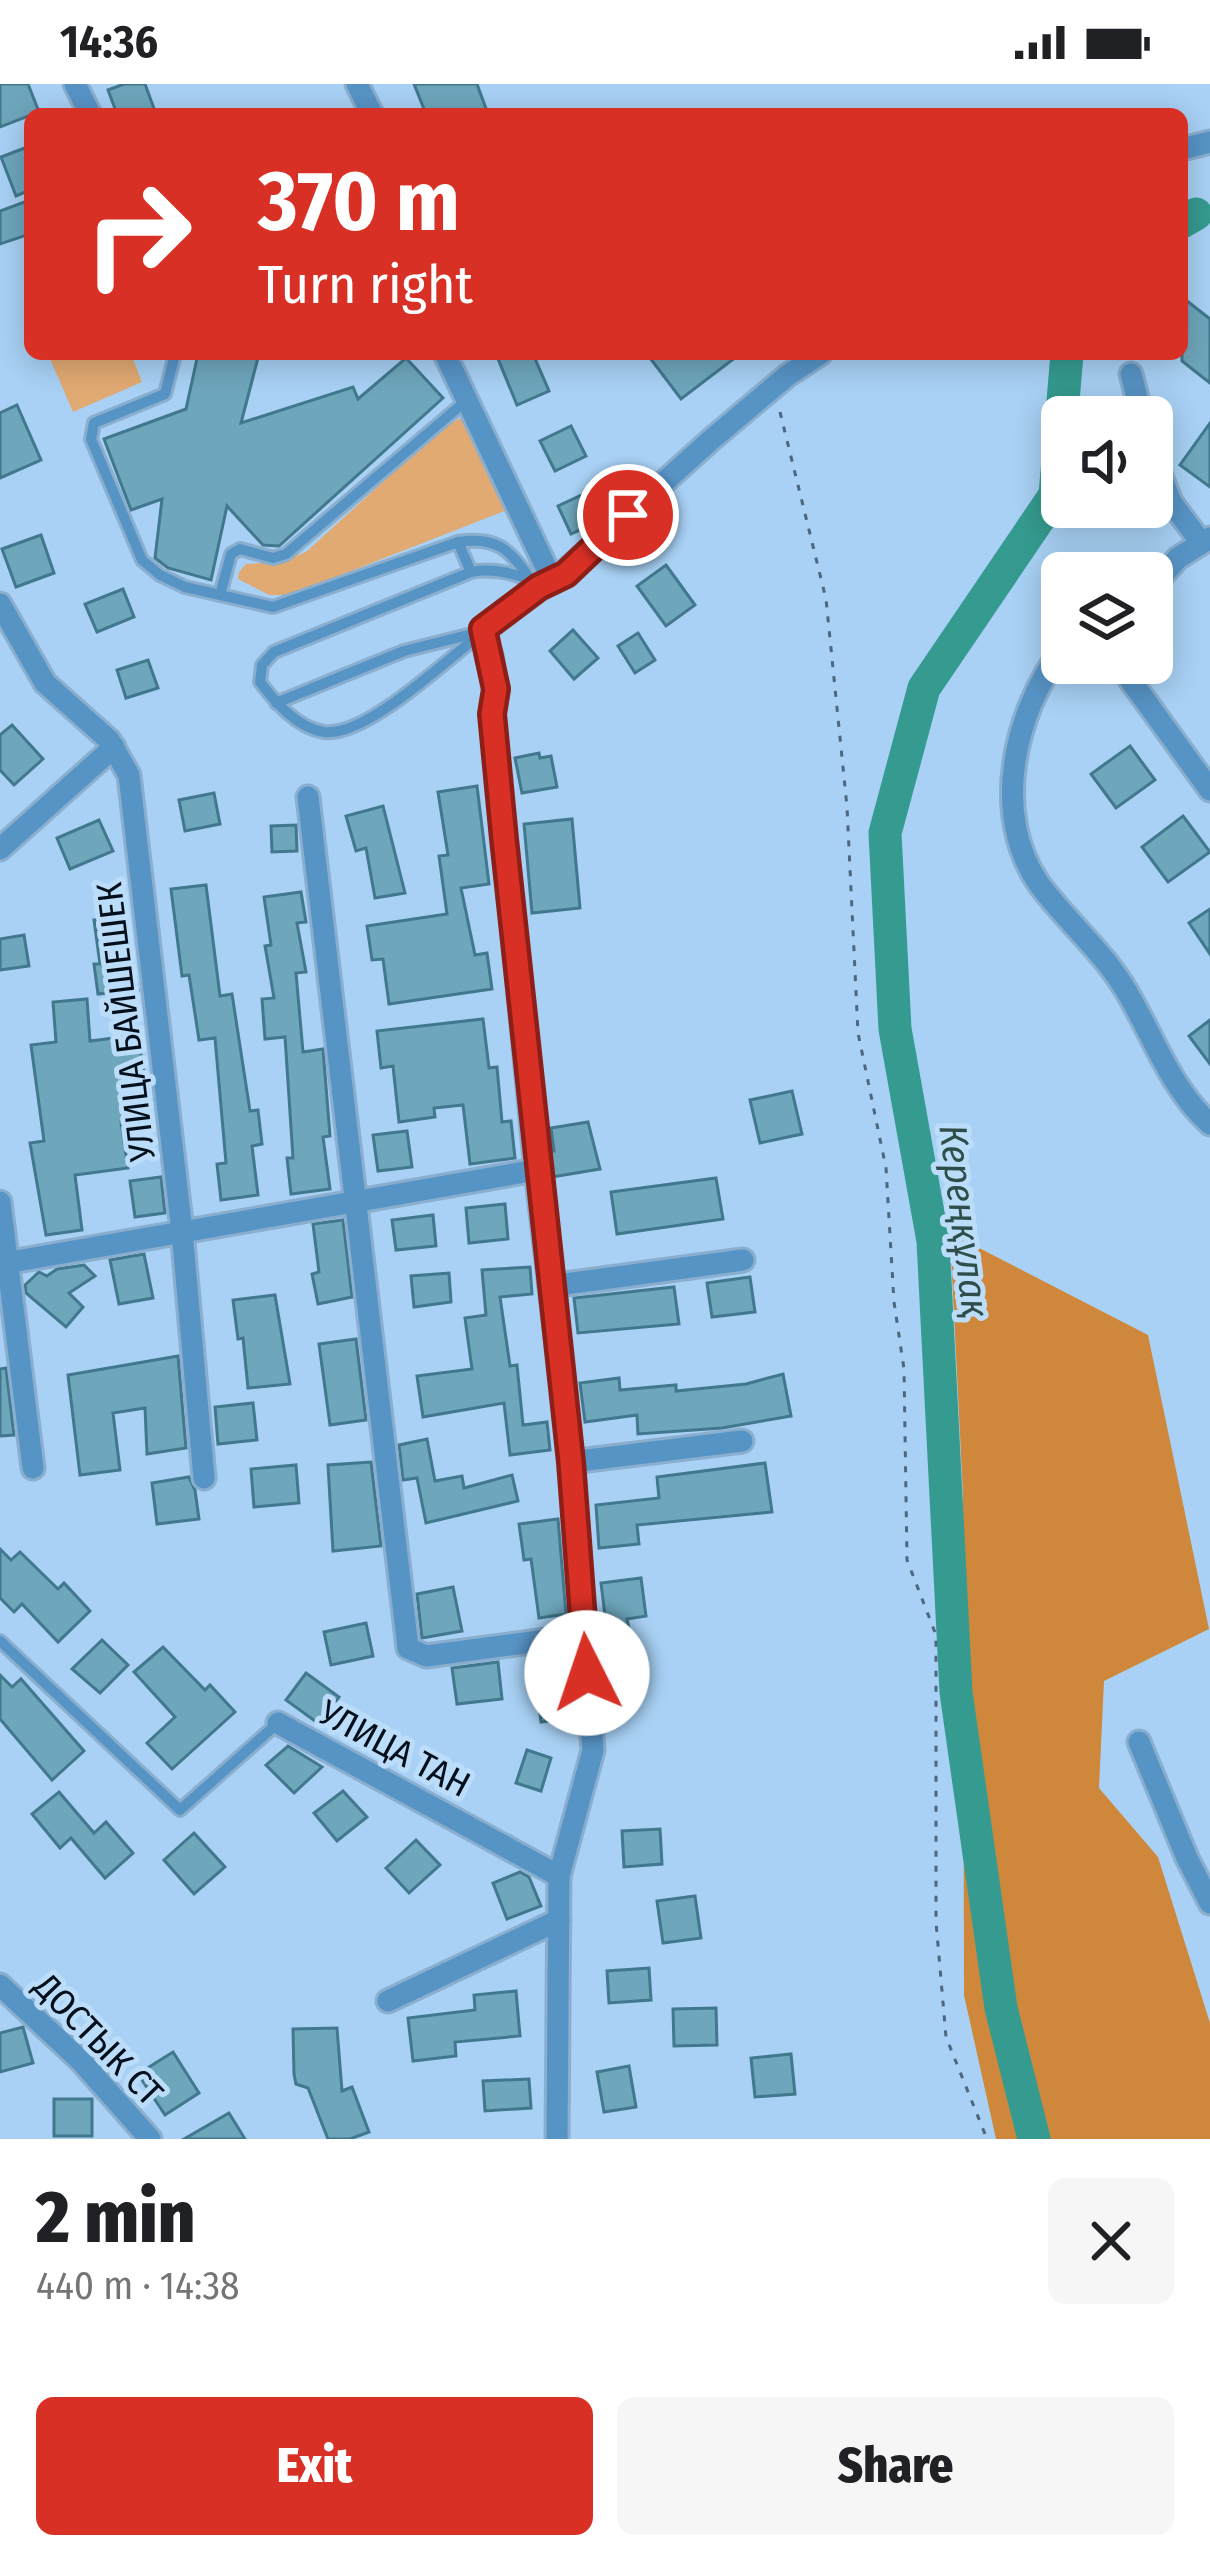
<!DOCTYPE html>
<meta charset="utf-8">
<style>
:root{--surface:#fff;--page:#f6f6f6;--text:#202124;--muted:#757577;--accent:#d93025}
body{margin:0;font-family:"Fira Sans Condensed",sans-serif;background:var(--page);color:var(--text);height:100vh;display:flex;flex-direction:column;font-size:45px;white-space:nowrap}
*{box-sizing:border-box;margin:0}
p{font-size:39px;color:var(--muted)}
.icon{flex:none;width:66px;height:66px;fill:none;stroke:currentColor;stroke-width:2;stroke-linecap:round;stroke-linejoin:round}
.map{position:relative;height:2055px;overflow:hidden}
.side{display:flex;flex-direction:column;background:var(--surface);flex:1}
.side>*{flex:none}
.banner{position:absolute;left:24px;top:24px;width:1164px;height:252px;border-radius:18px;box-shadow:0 6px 30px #0003;background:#d93025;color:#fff;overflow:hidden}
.controls{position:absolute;left:1041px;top:312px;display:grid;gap:24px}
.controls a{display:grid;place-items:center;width:132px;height:132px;border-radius:18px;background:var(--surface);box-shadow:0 6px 30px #0003;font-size:60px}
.pin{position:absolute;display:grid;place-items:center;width:102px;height:102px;color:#fff;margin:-51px;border:6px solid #fff;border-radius:50%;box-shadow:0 3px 12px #0007}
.me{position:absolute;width:132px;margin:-66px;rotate:356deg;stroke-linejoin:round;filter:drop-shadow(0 0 9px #0008)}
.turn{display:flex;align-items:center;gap:42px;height:252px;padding:0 36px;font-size:54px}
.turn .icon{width:156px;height:156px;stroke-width:2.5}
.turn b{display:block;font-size:84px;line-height:102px}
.round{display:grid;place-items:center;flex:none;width:126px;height:126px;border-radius:18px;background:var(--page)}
.overview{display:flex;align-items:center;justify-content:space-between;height:204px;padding:0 36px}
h1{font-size:72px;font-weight:800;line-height:90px}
.primary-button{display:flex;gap:24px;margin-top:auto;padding:24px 36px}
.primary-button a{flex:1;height:138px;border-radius:18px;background:var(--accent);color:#fff;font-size:48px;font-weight:800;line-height:138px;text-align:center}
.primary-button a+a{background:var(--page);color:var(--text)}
.status{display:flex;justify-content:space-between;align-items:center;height:84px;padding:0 60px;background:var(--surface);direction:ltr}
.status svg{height:33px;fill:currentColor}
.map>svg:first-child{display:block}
.green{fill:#e2aa73}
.forest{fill:#cf883b}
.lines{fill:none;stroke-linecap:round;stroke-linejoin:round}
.river{stroke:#359b90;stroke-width:33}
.building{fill:#6ea6bc;stroke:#41788d;stroke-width:3}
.service-casing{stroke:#8aaece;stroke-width:16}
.minor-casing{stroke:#8aaece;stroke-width:27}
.path{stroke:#4e677e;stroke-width:3;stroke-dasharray:6 9;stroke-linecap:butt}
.service{stroke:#5794c6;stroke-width:10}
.minor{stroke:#5794c6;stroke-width:21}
.route-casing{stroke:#8d1f18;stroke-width:30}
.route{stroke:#d93025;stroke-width:21}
.labels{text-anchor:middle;stroke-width:10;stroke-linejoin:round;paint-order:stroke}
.street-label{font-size:36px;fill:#03101c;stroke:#bcddfa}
.water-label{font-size:39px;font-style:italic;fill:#2f4e4a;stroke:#bcddfa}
</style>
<div class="status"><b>14:36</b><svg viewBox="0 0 49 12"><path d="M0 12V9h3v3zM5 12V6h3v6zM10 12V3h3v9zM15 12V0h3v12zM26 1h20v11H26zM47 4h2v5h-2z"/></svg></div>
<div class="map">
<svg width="1210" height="2055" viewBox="0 0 1210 2055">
<rect width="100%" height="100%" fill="#a8d1f5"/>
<g class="green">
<path d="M48 270H131L142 298 73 328Z"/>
<path d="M461 334 507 426 290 511H269L238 495 239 488 246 480 279 478 306 468 443 343Z"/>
</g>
<path class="forest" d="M950 1149 1148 1251 1209 1545 1104 1597 1099 1704 1158 1773 1210 1939V2055H996L964 1911 963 1411Z"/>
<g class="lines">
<g class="river">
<path d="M1182 138 1196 130"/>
<path d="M1034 2055 1001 1924 956 1608 933 1157 895 945 885 749 924 604 1055 411 1067 270"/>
</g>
</g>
<g class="building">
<path d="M0 0H28L39 28 0 43Z"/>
<path d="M124 0H145L156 30H117L108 6Z"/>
<path d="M414 0H477L488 30H426Z"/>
<path d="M30 62V106L16 112 1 73Z"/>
<path d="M30 116V150L0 160V127Z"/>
<path d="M1182 213 1210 235V299L1182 277Z"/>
<path d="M198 270H259L241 339 353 303 358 315 406 274 443 314 279 462 263 461 227 422 211 496 168 484 155 474 162 415 131 426 104 355 186 325Z"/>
<path d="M496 270H533L549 307 517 321Z"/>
<path d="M647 270H740L681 315Z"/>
<path d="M17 321 41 376 0 394V329Z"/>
<path d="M1210 339V403L1180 381Z"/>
<path d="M571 342 586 372 555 387 540 357Z"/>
<path d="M599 403 610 426 597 438 571 450 558 422Z"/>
<path d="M41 451 54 489 16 503 2 465Z"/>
<path d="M666 481 695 521 666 542 637 502Z"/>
<path d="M123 505 134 533 97 548 85 520Z"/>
<path d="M573 546 598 574 574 595 550 567Z"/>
<path d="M638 549 655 576 635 589 618 562Z"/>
<path d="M148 576 158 604 126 614 117 586Z"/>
<path d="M12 641 43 675 14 701 0 686V651Z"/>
<path d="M1130 662 1155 696 1116 724 1091 690Z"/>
<path d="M539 669 540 674 551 672 557 703 522 709 515 674Z"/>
<path d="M477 702 489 800 461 804 475 871 487 869 492 905 389 920 383 875 372 876 367 842 447 830 439 772 448 771 438 708Z"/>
<path d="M214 709 220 740 185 747 179 716Z"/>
<path d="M383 722 405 809 375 814 366 764 356 767 346 732Z"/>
<path d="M1183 732 1210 768 1168 798 1142 763Z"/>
<path d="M572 735 580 824 532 829 524 740Z"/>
<path d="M99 736 113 767 70 785 57 754Z"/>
<path d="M296 741 297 767 272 768 271 742Z"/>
<path d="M206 801 220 912 232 910 250 1027 258 1026 262 1060 252 1062 258 1111 221 1116 217 1080 226 1079 215 954 199 956 189 891 182 892 171 805Z"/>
<path d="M301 808 306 838 297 839 306 888 296 889 303 968 323 965 330 1052 323 1053 330 1105 291 1110 287 1074H293L285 953 265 955 262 915 274 914 265 862 271 861 264 813Z"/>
<path d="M1210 825V870L1189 839Z"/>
<path d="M125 832 138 906 98 910 94 880H100L94 836Z"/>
<path d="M24 851 29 882 0 886V855Z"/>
<path d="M87 915 90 957 138 951 151 1034 121 1038 128 1084 75 1091 82 1146 46 1151 30 1059 44 1057 31 961 56 958 53 918Z"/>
<path d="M483 935 489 984 497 983 502 1038 511 1037 515 1074 470 1080 463 1021 434 1024 435 1033 399 1038 393 982 381 984 377 947Z"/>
<path d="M1210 936V980L1189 952Z"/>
<path d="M792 1007 802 1050 760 1059 750 1016Z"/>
<path d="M588 1038 600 1085 552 1093 549 1067H554L551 1044Z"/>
<path d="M407 1047 412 1083 378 1087 373 1051Z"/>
<path d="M161 1093 165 1129 135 1133 130 1097Z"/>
<path d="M716 1094 723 1135 617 1150 611 1108Z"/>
<path d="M505 1120 508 1155 469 1159 466 1124Z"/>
<path d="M433 1131 436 1162 396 1166 392 1136Z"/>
<path d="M343 1136 352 1213 318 1220 312 1190 319 1188 313 1140Z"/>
<path d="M144 1170 153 1214 119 1220 110 1176Z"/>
<path d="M84 1181 95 1192 69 1209 83 1223 66 1243 26 1209 25 1201 39 1188 47 1192 57 1185Z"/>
<path d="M530 1183 532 1210 500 1213 510 1282 517 1281 523 1341 547 1338 550 1366 510 1371 504 1319 423 1333 417 1292 472 1285 465 1234 486 1231 482 1186Z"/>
<path d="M449 1189 451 1218 414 1223 411 1192Z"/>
<path d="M750 1193 755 1228 712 1233 707 1199Z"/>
<path d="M674 1203 679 1240 578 1249 574 1214Z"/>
<path d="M275 1211 290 1300 248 1304 243 1254 238 1255 233 1216Z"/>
<path d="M356 1255 366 1336 330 1341 319 1260Z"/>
<path d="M178 1272 186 1364 147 1370 145 1324 113 1329 120 1386 80 1391 68 1291Z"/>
<path d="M6 1284 14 1351 0 1352V1285Z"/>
<path d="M783 1290 791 1332 722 1344 638 1350 637 1331 585 1338 580 1299 619 1294 620 1306 676 1301V1307L746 1300Z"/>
<path d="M253 1319 257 1356 218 1360 215 1323Z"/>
<path d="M427 1355 435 1397 462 1392 464 1404 512 1391 518 1417 426 1439 417 1394 403 1396 399 1361Z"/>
<path d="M371 1378 381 1462 333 1467 328 1381Z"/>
<path d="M765 1379 772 1428 637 1441 639 1460 599 1464 596 1421 659 1414 657 1393Z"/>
<path d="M296 1381 299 1419 254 1423 251 1385Z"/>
<path d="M189 1393 195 1406 199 1435 157 1440 152 1399Z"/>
<path d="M558 1435 566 1530 539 1534 531 1475 524 1476 519 1440Z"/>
<path d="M0 1465 11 1476 20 1468 58 1505 64 1499 90 1527 58 1558 22 1520 14 1528 0 1514Z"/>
<path d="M641 1494 646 1532 627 1535 642 1609 608 1617 600 1565 609 1564 601 1499Z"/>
<path d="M453 1503 462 1547 422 1554 417 1510Z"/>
<path d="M366 1539 373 1572 331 1581 324 1548Z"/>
<path d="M102 1556 128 1581 100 1609 72 1585Z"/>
<path d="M163 1563 205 1606 210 1601 235 1628 172 1685 147 1659 175 1633 134 1588Z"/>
<path d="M570 1568 575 1634 541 1638 533 1573Z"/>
<path d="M498 1578 502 1615 457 1620 452 1584Z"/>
<path d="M306 1589 339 1613 319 1640 286 1616Z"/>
<path d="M0 1591 12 1603 21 1595 84 1667 52 1696 0 1635Z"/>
<path d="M288 1662 322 1683 294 1709 266 1681Z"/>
<path d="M527 1666 551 1674 541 1707 516 1699Z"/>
<path d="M343 1707 367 1733 337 1757 314 1729Z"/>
<path d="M59 1708 94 1749 106 1738 133 1769 105 1794 71 1754 60 1764 32 1730Z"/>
<path d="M660 1745 662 1780 624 1783 622 1747Z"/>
<path d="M194 1749 225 1783 194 1810 164 1776Z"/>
<path d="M416 1756 440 1781 409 1809 386 1784Z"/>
<path d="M520 1788 529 1793 541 1822 507 1835 493 1799Z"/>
<path d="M695 1812 701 1854 663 1859 657 1817Z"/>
<path d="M649 1884 651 1916 609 1919 607 1887Z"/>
<path d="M516 1907 520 1952 455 1958 456 1972 413 1977 408 1934 475 1926 474 1911Z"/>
<path d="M716 1924 717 1961 674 1962 673 1925Z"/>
<path d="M23 1943 33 1979 0 1988V1949Z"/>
<path d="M337 1944 342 2007 352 2003 369 2048 350 2055H328L308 2004 296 2000 294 1990 293 1945Z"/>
<path d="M173 1968 199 2009 165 2031 138 1990Z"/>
<path d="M791 1970 795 2010 755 2013 751 1974Z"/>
<path d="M629 1982 636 2023 604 2028 597 1988Z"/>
<path d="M529 1995 531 2024 485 2027 483 1997Z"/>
<rect x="54" y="2015" width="38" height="37"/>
<path d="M229 2029 245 2055H184Z"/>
</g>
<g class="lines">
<g class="service-casing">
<g id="service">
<path d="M175 270 165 310 94 339 91 355 142 476 160 491 185 503 273 523 458 458 471 488"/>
<path d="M458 458C496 452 510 465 530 495"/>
<path d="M539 503C523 489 492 484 471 488L274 568 262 581 260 598C275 618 297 644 324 648 380 655 494 524 552 499"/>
<path d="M220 511 231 470 240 465 273 474 286 470 467 316"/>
<path d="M276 619 404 567 476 549"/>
<path d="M0 1557 180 1726 278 1639"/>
</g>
</g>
<g class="minor-casing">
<g id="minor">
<path d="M75 0 90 30"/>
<path d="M357 0 372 30"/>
<path d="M1182 65 1210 58"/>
<path d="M445 270 553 498 712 355 788 291 820 270"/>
<path d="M1131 290 1142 333"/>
<path d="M1152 369 1171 418 1200 457"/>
<path d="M1152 503 1178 474 1210 454"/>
<path d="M0 520 45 599 109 656 129 691 182 1147 204 1394"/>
<path d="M1062 566C1014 628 991 731 1039 800 1066 837 1103 867 1127 908 1153 952 1171 1005 1210 1040"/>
<path d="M491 571 496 605 492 630 536 1086 571 1378 593 1666 559 1792"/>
<path d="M1118 579 1210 706"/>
<path d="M308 713 408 1564 426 1572 584 1551"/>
<path d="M0 765 114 663"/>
<path d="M0 1118 33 1384"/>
<path d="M0 1180 536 1086"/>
<path d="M550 1202 743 1176"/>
<path d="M571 1378 742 1357"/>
<path d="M278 1639 559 1792 557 2055"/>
<path d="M1139 1658 1187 1774 1210 1819"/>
<path d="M0 1901 81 1977 150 2055"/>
<path d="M388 1917 559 1836"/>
</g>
</g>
<path class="path" d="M780 328 826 515 847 723 858 949 886 1084 894 1218 904 1285 907 1476 936 1551V1838L946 1953 987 2055"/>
<use href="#service" class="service"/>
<use href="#minor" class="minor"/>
</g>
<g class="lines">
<g class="route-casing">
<path id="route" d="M587 1589 571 1378 504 755 492 630 496 605 483 545 539 503 566 490 628 431"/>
</g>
<use href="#route" class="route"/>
</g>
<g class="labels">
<g class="street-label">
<text transform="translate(125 938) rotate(-97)" y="13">УЛИЦА БАЙШЕШЕК</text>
<text transform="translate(395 1664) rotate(28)" y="13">УЛИЦА ТАН</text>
<text transform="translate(99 1955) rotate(46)" y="13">ДОСТЫК СТ</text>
</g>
<g class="water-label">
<text transform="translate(965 1137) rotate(83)" y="14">Кереңқұлақ</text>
</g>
</g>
</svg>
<div class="controls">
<a><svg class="icon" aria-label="sound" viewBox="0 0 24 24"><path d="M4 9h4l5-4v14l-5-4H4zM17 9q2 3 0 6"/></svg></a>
<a><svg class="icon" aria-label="layers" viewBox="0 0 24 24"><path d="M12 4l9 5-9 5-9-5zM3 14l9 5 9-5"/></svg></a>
</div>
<div class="pin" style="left:628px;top:431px;background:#d93025"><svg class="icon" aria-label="arrive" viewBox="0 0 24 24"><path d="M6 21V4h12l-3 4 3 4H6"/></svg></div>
<svg class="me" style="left:587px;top:1589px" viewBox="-20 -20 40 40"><circle r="19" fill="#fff"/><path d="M0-13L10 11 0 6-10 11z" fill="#d93025"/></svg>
<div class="banner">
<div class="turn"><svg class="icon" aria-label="right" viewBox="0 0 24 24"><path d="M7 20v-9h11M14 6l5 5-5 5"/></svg><div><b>370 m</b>Turn right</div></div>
</div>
</div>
<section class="side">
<div class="overview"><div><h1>2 min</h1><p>440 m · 14:38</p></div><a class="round"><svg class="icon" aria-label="close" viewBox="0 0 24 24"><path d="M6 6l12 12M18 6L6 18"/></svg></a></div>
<div class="primary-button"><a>Exit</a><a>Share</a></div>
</section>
